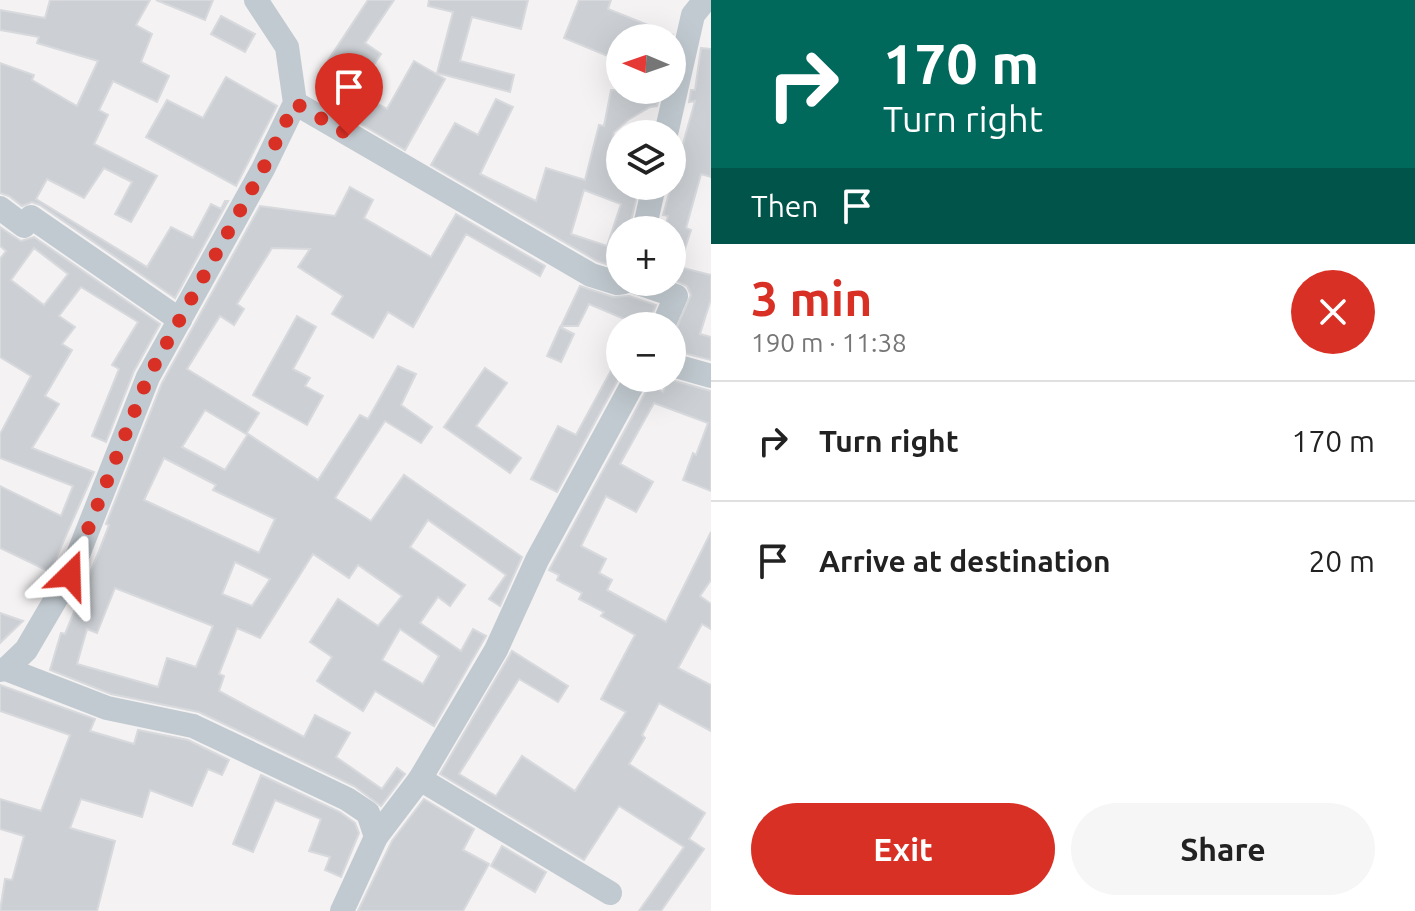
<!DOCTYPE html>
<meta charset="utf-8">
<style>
:root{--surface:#fff;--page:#f6f6f6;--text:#222;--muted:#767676;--line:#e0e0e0;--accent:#d93025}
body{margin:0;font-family:Ubuntu,sans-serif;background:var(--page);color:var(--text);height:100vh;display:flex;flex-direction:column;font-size:30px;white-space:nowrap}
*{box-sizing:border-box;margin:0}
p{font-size:26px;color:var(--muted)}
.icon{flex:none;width:44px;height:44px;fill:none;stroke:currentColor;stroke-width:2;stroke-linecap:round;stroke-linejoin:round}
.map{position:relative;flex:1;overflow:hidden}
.panel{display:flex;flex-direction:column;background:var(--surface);width:704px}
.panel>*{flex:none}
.top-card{background:#00695c;color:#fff;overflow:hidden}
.needle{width:52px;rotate:272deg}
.tools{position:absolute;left:606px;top:24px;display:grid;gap:16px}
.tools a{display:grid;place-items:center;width:80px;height:80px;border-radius:50%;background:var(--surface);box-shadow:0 8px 32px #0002;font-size:40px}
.pin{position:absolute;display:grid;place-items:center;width:68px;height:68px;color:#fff;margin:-82px -34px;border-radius:50% 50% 50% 0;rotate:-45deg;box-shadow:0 0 8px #0007}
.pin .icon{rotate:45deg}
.me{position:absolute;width:88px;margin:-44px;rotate:22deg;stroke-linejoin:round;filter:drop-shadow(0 0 6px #0008)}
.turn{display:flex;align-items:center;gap:28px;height:168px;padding:0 40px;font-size:36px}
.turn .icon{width:104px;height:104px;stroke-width:2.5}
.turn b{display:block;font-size:56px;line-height:68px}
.then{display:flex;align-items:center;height:76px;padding:0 40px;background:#0003;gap:16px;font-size:30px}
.round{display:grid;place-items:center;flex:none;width:84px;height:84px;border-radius:42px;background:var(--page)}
.head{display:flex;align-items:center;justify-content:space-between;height:136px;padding:0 40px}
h1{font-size:48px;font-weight:700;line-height:60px;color:var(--accent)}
.button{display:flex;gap:16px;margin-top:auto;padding:16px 40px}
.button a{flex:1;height:92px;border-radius:48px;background:var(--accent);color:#fff;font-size:32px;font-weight:700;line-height:92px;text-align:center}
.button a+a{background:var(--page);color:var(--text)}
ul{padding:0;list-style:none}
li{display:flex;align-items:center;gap:24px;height:120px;padding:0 40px;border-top:2px solid var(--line)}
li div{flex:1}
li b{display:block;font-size:30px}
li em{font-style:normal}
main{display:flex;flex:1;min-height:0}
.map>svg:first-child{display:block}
.building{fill:#ccd0d4;stroke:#d7d9dd;stroke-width:2;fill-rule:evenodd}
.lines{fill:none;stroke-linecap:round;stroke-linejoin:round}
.street{stroke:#c1cad0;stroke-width:24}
.route{stroke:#d93025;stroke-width:14;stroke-dasharray:0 25.2}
</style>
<main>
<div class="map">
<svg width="711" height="911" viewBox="0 0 711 911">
<rect width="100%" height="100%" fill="#f4f2f2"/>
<g class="building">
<path d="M50 0H150L136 25 152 34 141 62 169 76 157 102 113 81 99 110 108 115 94 144 157 176 131 222 115 214 132 182 104 168 84 198 47 179 36 199 147 267 171 227 193 238 211 204 221 209 225 201H228L175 298 40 205 32 202 22 206 9 196 0 193V63L34 75 32 80 77 106 98 61 37 43 39 37 0 30V10L45 18Z"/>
<path d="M156 0H213L205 20Z"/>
<path d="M368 0H394L365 43 381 54 350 100 317 77Z"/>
<path d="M429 0H528L521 29 472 17 460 61 514 75 510 92 437 73 453 12 428 6Z"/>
<path d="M579 0H611L608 9 673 35 672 38H620V61L564 38Z"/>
<path d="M221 16 255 34 245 52 211 34Z"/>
<path d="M701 48 711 49V177L701 174 686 228 691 230 679 267 711 275V299L700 334 711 337V360L672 350V338L691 295 687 286 672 279V230H664L668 216 663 215 695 101 689 102 691 90H695Z"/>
<path d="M414 61 445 79 405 150 352 119 365 97 387 109Z"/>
<path d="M226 77 277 106 236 186 146 137 167 100 203 118Z"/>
<path d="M611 90H661L657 106 650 107 628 120 614 132 608 157 620 160V186L638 191 629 230H620L618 268 597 261 431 165 455 123 478 135 496 99 513 107 480 174 536 201 546 168 585 180 599 125 604 126ZM584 190 621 204 607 246 571 234Z"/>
<path d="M350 187 373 200 364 218 431 257 456 214 545 266 540 276 466 234 413 327 388 312 373 338 332 314 343 296 298 267 310 249 272 248 237 304 244 309 234 325 220 316 187 369 259 413 246 434 205 410 182 447 225 470 248 434 318 480 360 415 368 419 398 366 416 374 401 405 432 427 421 443 385 421 335 498 371 521 404 475 522 557 500 606 489 599 506 575 428 520 410 547 465 585 450 606 438 597 420 623 461 651 473 629 486 636 434 726 375 691 363 711 317 681 332 657 310 642 338 599 378 626 402 596 358 565 349 578 313 554 260 638 237 628 219 674 224 676 219 691 304 737 315 715 350 733 336 757 382 789 397 768 405 774 381 806 354 786 199 712 111 694 50 670 61 633 65 634 99 551 109 525 106 524 162 383 260 206 335 216ZM164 458 216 485 213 490 275 519 259 553 144 500ZM235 562 270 579 252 606 222 594ZM115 588 213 626 196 667 167 658 158 687 77 664 87 629 97 633ZM400 629 439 656 423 684 382 660Z"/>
<path d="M0 227 21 241 34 237 160 324 134 371 106 442 92 436 119 369 112 365 138 322 81 287 59 316 75 327 62 344 72 350 45 396 59 404 32 448 94 472 50 572 0 548V486L61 516 73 486 0 458V434L31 376 0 357V259L6 251 0 246ZM34 248 68 274 44 305 11 280Z"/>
<path d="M580 286 613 297 629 296 656 305 648 326H641L589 304 578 326H561Z"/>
<path d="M297 316 316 327 293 369 310 378 305 386 323 396 307 425 253 395Z"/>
<path d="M560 327 574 334 561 362 547 356Z"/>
<path d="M614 365 620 368V376L557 492 531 479 558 426 576 435Z"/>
<path d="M485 368 507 383 476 426 521 458 510 473 444 427Z"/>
<path d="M668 379 711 391V491L683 480 693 453 696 455 708 423 654 403 620 464 653 482 636 512 606 496 581 546 606 559 599 573 612 580 607 590 666 622 711 532V580L700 596 711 604V629L702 624 678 668 711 685V731L659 703 642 735 645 738 629 764 705 813 689 839 704 849 661 911H639L684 847 619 806 584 860 440 774 512 651 568 686 558 702 519 679 459 774 496 796 522 756 575 791 626 712 601 699 635 635 601 616 604 612 579 599 582 593 557 580 559 575 549 570 650 384 663 392Z"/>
<path d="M0 613 23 621 0 643Z"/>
<path d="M0 685 95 719 90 731 134 744 138 730 188 740 229 760 222 775 208 769 192 806 150 790 142 817 81 799 70 828 115 841 97 911H0L5 879 12 880 24 836 0 829V799L41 811 70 735 0 711Z"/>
<path d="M261 775 340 812 355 823 359 833 341 877 325 870 330 857 309 851 321 819 275 800 253 852 233 844Z"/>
<path d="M424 799 474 829 463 850 489 864 463 911H358L392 841Z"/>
<path d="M502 846 546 872 535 892 491 866Z"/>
</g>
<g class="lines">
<g class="street">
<path d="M295 103 591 275 617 283 624 282"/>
<path d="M666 134 693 15 705 0"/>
<path d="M0 208 24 226 31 217 180 320"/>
<path d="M644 230 654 186"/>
<path d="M635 282 676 296 663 326"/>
<path d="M672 365 711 376"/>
<path d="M6 669 107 708 193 726 347 799 368 813 376 837 342 911"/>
<path d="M0 670 6 669 26 650 70 575 148 377 263 169 295 103 287 47 256 0"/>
<path d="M420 779 610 893"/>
<path d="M376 837 420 779 496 650 537 560 636 378"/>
</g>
</g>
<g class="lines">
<path class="route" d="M70 575 148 377 263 169 295 103 349 135"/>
</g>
</svg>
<div class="tools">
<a><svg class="needle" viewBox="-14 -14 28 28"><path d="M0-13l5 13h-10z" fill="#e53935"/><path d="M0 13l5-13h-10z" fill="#767676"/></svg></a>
<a><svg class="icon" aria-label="layers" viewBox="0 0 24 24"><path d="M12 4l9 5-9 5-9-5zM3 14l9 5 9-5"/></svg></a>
<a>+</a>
<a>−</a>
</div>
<div class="pin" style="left:349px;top:135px;background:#d93025"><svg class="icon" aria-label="arrive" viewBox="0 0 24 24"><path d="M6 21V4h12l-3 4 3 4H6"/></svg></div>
<svg class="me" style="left:70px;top:575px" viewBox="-20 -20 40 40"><path d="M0-17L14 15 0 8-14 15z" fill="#d93025" stroke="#fff" stroke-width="4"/></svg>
</div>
<section class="panel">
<div class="top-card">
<div class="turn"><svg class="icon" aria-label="right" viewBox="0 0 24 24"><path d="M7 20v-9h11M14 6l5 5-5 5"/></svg><div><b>170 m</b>Turn right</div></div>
<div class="then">Then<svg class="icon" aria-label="arrive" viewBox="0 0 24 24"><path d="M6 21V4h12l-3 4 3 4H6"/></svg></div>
</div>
<div class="head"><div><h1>3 min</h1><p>190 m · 11:38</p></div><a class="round" style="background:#d93025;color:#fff"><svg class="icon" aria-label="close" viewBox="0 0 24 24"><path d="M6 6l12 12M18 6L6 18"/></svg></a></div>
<ul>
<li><svg class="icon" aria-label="right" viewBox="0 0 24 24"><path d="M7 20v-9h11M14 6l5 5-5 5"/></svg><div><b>Turn right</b></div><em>170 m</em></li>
<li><svg class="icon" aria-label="arrive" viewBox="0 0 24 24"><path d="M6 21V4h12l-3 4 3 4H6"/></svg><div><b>Arrive at destination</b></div><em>20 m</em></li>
</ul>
<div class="button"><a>Exit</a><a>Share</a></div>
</section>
</main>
